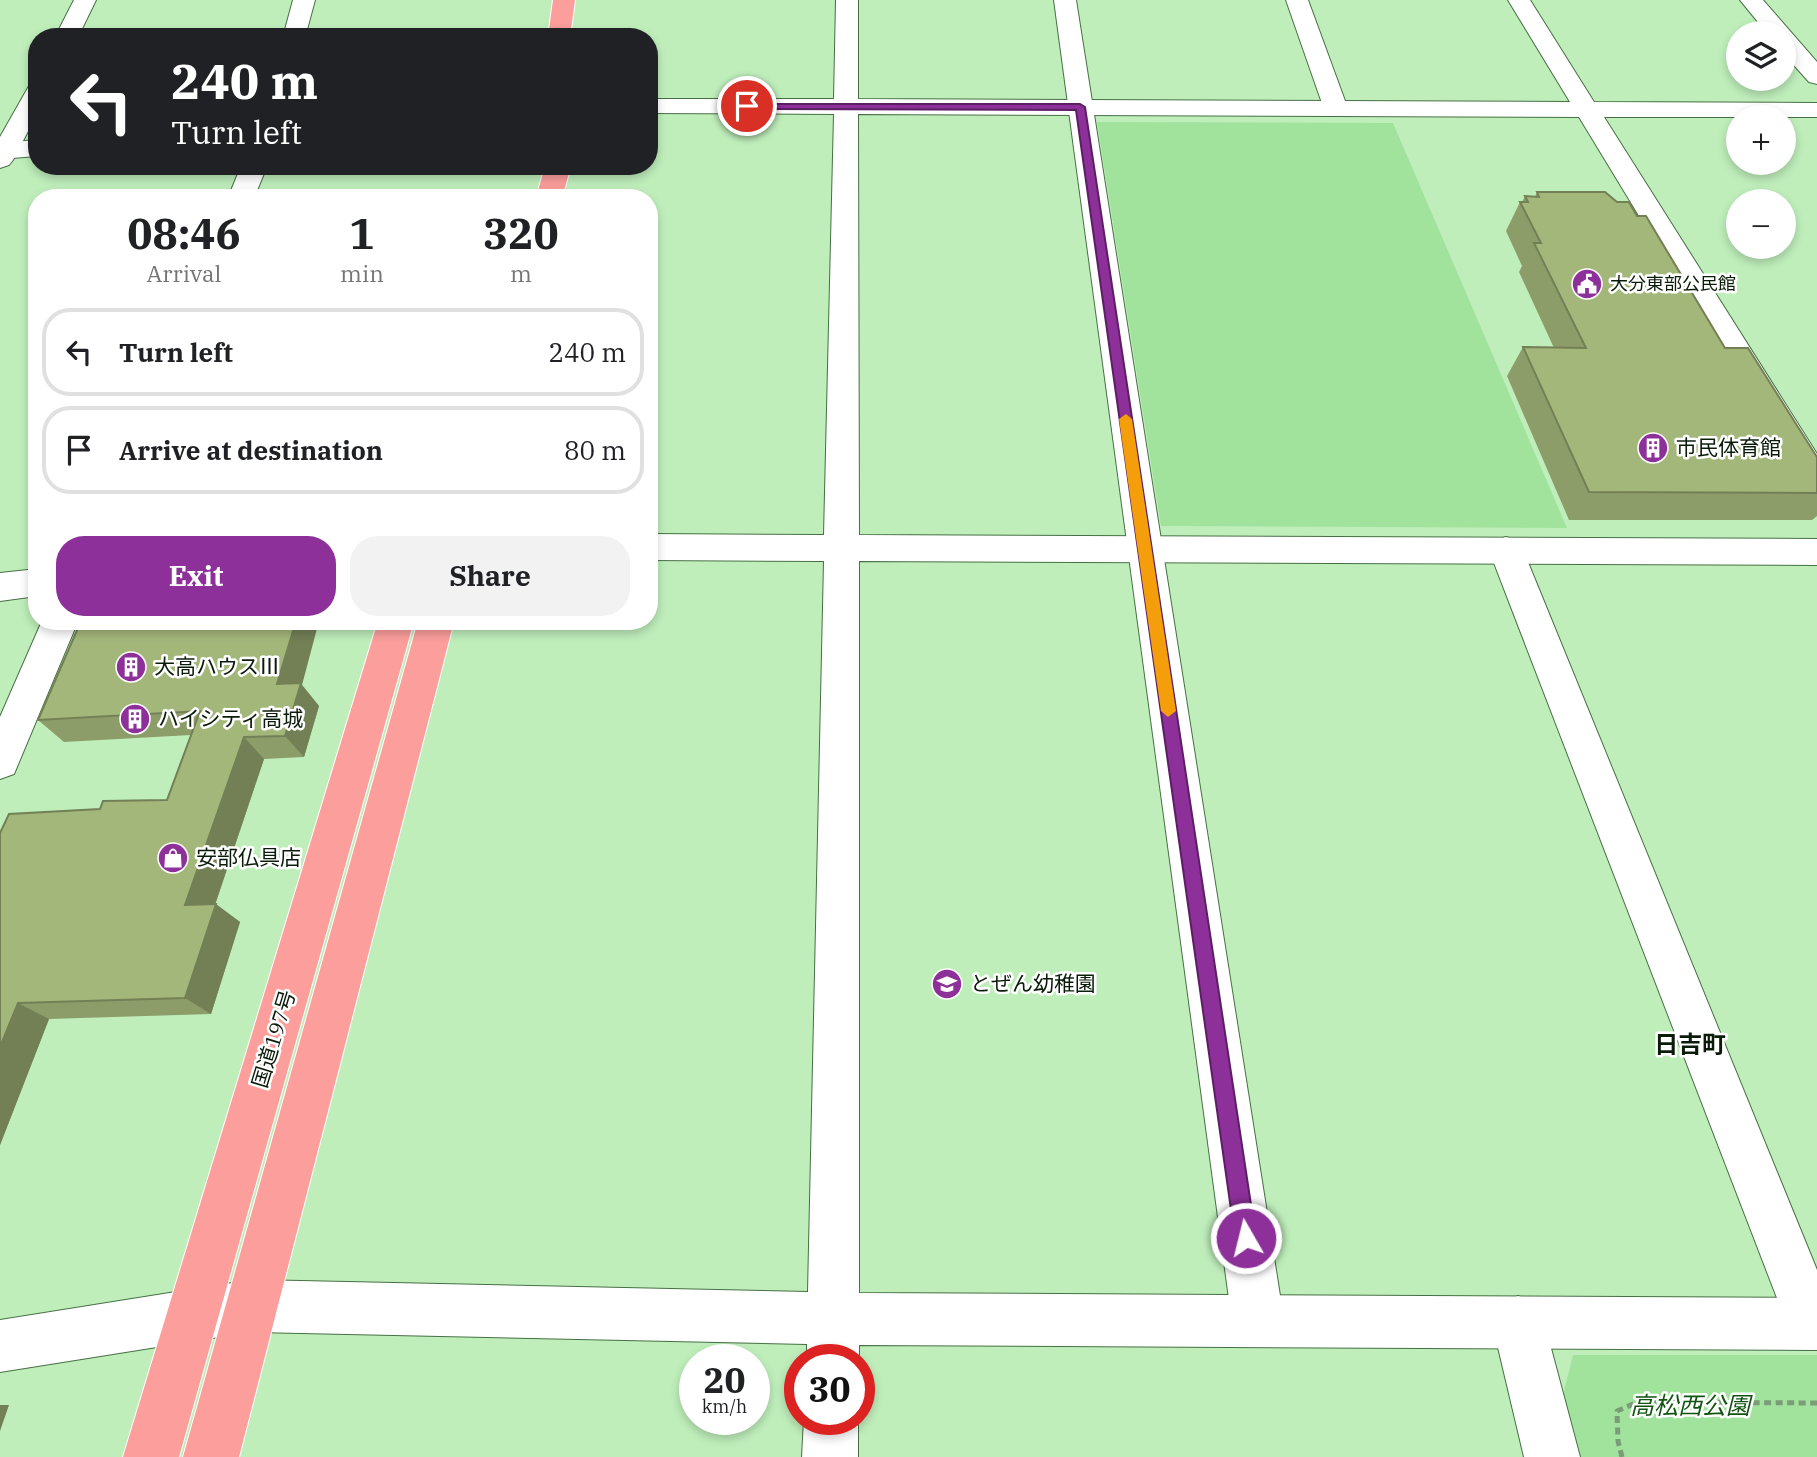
<!DOCTYPE html>
<meta charset="utf-8">
<style>
:root{--surface:#fff;--page:#f2f2f2;--text:#202124;--muted:#757577;--line:#e0e0e0;--accent:#8d309a}
body{margin:0;font-family:"IBM Plex Serif","Noto Sans JP",serif;background:var(--page);color:var(--text);height:100vh;display:flex;flex-direction:column;font-size:26px;white-space:nowrap}
*{box-sizing:border-box;margin:0}
p{font-size:23px;color:var(--muted)}
.icon{flex:none;width:38px;height:38px;fill:none;stroke:currentColor;stroke-width:2;stroke-linecap:round;stroke-linejoin:round}
.map{position:relative;flex:1;overflow:hidden}
.drawer{position:absolute;left:28px;top:189px;width:630px;height:441px;display:flex;flex-direction:column;background:var(--surface);border-radius:28px;box-shadow:0 4px 10px #0003}
.drawer>*{flex:none}
.top-card{position:absolute;left:28px;top:28px;width:630px;height:147px;border-radius:28px;box-shadow:0 4px 10px #0003;background:#202124;color:#fff;overflow:hidden}
.tools{position:absolute;left:1726px;top:21px;display:grid;gap:14px}
.tools a{display:grid;place-items:center;width:70px;height:70px;border-radius:50%;background:var(--surface);box-shadow:0 4px 10px #0003;font-size:35px}
.speed{position:absolute;left:679px;top:1344px;display:flex;gap:14px;font-size:35px;font-weight:700;text-align:center}
.speed>*{display:grid;place-content:center;width:91px;height:91px;border-radius:50%;background:var(--surface);box-shadow:0 4px 10px #0003;line-height:1}
.speed small{font-size:18px;font-weight:400}
.speed .limit{border:10px solid #d22;background:#fff;color:#111}
.pin{position:absolute;display:grid;place-items:center;width:60px;height:60px;color:#fff;margin:-30px;border:4px solid #fff;border-radius:50%;box-shadow:0 2px 7px #0007}
.me{position:absolute;width:77px;margin:-38px;rotate:352deg;stroke-linejoin:round;filter:drop-shadow(0 0 5px #0008)}
.turn{display:flex;align-items:center;gap:24px;height:147px;padding:0 28px;font-size:32px}
.turn .icon{width:91px;height:91px;stroke-width:2.5}
.turn b{display:block;font-size:49px;line-height:60px}
.eta{display:flex;justify-content:space-evenly;align-items:center;height:119px;text-align:center}
.eta b{font-size:42px;font-weight:800;line-height:49px}
.cta{display:flex;gap:14px;margin-top:auto;padding:14px 28px}
.cta a{flex:1;height:80px;border-radius:28px;background:var(--accent);color:#fff;font-size:28px;font-weight:800;line-height:80px;text-align:center}
.cta a+a{background:var(--page);color:var(--text)}
ul{padding:0;list-style:none}
li{display:flex;align-items:center;gap:21px;height:88px;margin:0 14px 10px;padding:0 14px;border:4px solid var(--line);border-radius:28px}
li div{flex:1}
li b{display:block;font-size:26px}
li em{font-style:normal}
.map>svg:first-child{display:block}
.green{fill:#a1e29c}
.lines{fill:none;stroke-linecap:round;stroke-linejoin:round}
.minor-casing{stroke:#467043;stroke-width:2}
.tertiary-casing{stroke:#467043;stroke-width:2}
.trunk-casing{stroke:#fff;stroke-width:2}
.path{stroke:#7a9d77;stroke-width:5;stroke-dasharray:7 4.5;stroke-linecap:butt}
.minor{fill:#fff;fill-rule:evenodd}
.tertiary{fill:#fff;fill-rule:evenodd}
.trunk{fill:#fb9e9c;fill-rule:evenodd}
.wall{fill:#8d9d6a}
.shaded-wall{fill:#738056}
.building{fill:#a4b77b;stroke:#738056;stroke-width:2}
.route{fill:#8d309a;stroke:#5c1f64;stroke-width:2}
.slow{fill:#f59e0b}
.labels{text-anchor:middle;stroke-width:5;stroke-linejoin:round;paint-order:stroke}
.far-poi-label{font-size:18px;fill:#0a1b09;stroke:#fff;text-anchor:start}
.poi-label{font-size:21px;fill:#0a1b09;stroke:#fff;text-anchor:start}
.street-label{font-size:21px;fill:#0a1b09;stroke:#fff}
.quarter-label{font-size:24px;font-weight:bold;fill:#0a1b09;stroke:#fff}
.near-park-label{font-size:24px;font-style:italic;fill:#115310;stroke:#fff}
</style>
<div class="map">
<svg width="1817" height="1457" viewBox="0 0 1817 1457">
<rect width="100%" height="100%" fill="#bfeebb"/>
<g class="green">
<path d="M1097 122 1393 123 1567 528 1161 526Z"/>
<path d="M1573 1355H1817V1457H1580L1563 1395Z"/>
</g>
<g class="lines">
<g class="minor-casing">
<g id="minor">
<path d="M74 0H96L78 37H55Z"/>
<path d="M1054 0H1076L1284 1321 1276 1339 1258 1347 1240 1339 1232 1321Z"/>
<path d="M1286 0H1308L1348 109 1345 114 1336 116 1327 114 1324 109Z"/>
<path d="M1740 0H1763L1817 62V84L1809 82 1783 53V33H1767Z"/>
<path d="M37 84V114L13 160 9 165 0 168V137L29 86Z"/>
<path d="M1506 537 1518 541 1523 550 1817 1270V1348L1813 1350 1795 1342 1787 1324 1489 550 1494 541Z"/>
<path d="M1518 1296 1536 1304 1544 1322 1580 1457H1524L1492 1322 1500 1304Z"/>
</g>
</g>
<g class="tertiary-casing">
<g id="tertiary">
<path d="M293 0H315L305 37H283Z"/>
<path d="M836 0H858V99L1570 102 1508 0H1530L1594 102 1817 103V117H1604L1817 454V493L1805 489 1579 117 858 114 859 535 1817 539V565L859 561V1293L1817 1298V1350L859 1345V1360H807V1344L251 1332 0 1372V1320L251 1280 808 1292 824 561 649 560V534L824 535 834 114 649 113V99H834Z"/>
<path d="M37 140V156L0 159V143Z"/>
<path d="M241 166H267L254 198H228Z"/>
<path d="M37 569V596L0 601V573Z"/>
<path d="M42 621H78L14 774 0 779V717Z"/>
<path d="M804 1419H858V1457H802Z"/>
</g>
</g>
<g class="trunk-casing">
<g id="trunk">
<path d="M553 0H575L570 37H548Z"/>
<path d="M545 166H571L562 198H536Z"/>
<path d="M378 621H414L179 1457H123Z"/>
<path d="M418 621H454L239 1457H183Z"/>
</g>
</g>
<path class="path" d="M1622 1457 1618 1441 1617 1411 1638 1402 1817 1403"/>
<use href="#minor" class="minor"/>
<use href="#tertiary" class="tertiary"/>
<use href="#trunk" class="trunk"/>
</g>
<g class="wall">
<path d="M1537 192 1617 202 1637 216 1725 348 1817 457V516L1812 520H1569L1507 376 1523 347 1554 348 1519 272 1522 266 1506 231 1520 202H1522L1525 196 1535 197Z"/>
<path d="M302 685 319 706 304 757 264 759 215 904 240 922 211 1014 49 1019 0 1145V833L100 809 167 800 191 735 64 742 38 720Z"/>
</g>
<g class="shaded-wall">
<path d="M296 621H319L302 685 319 706 304 757 285 736 277 684Z"/>
<path d="M244 737 264 759 209 923 185 905Z"/>
<path d="M216 904 240 922 211 1014 185 998Z"/>
<path d="M18 1003 49 1019 0 1145V1047Z"/>
<path d="M0 1405H9L0 1431Z"/>
</g>
<g class="building">
<path d="M1537 192H1605L1617 202H1629L1637 216H1646L1725 348H1748L1817 457V493L1589 492 1523 347 1586 348 1534 243H1541L1520 202H1528L1525 196 1539 197Z"/>
<path d="M81 621H296L277 684 301 683 285 736 244 737 185 905 216 904 185 998 18 1003 0 1047V833L9 814 100 809 103 801 167 800 200 711 38 720Z"/>
</g>
<path class="route" d="M744 104H1080L1085 107 1256 1238 1253 1246 1246 1249 1238 1246 1235 1238 1076 110 747 109 744 108Z"/>
<path class="slow" d="M1126 414 1132 419 1176 711 1168 717 1161 711 1119 419Z"/>
<defs>
<g id="civic-disc" transform="scale(1.575)"><circle r="9.5" fill="#8d309a" stroke="#fff"/><path d="M-.6-6.5H3V-4.5H.6V-3L4-1V1h2V6H-6V1h2V-1L-.6-3ZM-1.2 2.5V6h2.4V2.5Z" fill="#fff"/></g>
<g id="building-disc" transform="scale(1.575)"><circle r="9.5" fill="#8d309a" stroke="#fff"/><path d="M-4-6H4V6H1V3H-1V6H-4ZM-2.5-4.3h1.7v1.8h-1.7ZM.8-4.3h1.7v1.8H.8ZM-2.5-1h1.7V.8h-1.7ZM.8-1h1.7V.8H.8Z" fill="#fff"/></g>
<g id="shop-disc" transform="scale(1.575)"><circle r="9.5" fill="#8d309a" stroke="#fff"/><path d="M-5-2.5h2.3a2.7 3.5 0 0 1 5.4 0H5L5.5 6h-11ZM-1.5-2.5h3a1.5 2.3 0 0 0-3 0Z" fill="#fff"/></g>
<g id="school-disc" transform="scale(1.575)"><circle r="9.5" fill="#8d309a" stroke="#fff"/><path d="M0-5L7-2L0 1L-7-2ZM-4 1L0 2.5L4 1V4Q0 6-4 4Z" fill="#fff"/></g>
</defs>
<g fill-rule="evenodd">
<use href="#civic-disc" x="1587" y="284"/>
<use href="#building-disc" x="1653" y="448"/>
<use href="#building-disc" x="131" y="667"/>
<use href="#building-disc" x="135" y="719"/>
<use href="#shop-disc" x="173" y="858"/>
<use href="#school-disc" x="947" y="984"/>
</g>
<g class="labels">
<g class="far-poi-label">
<text x="1610" y="290">大分東部公民館</text>
</g>
<g class="poi-label">
<text x="1676" y="455">市民体育館</text>
<text x="154" y="674">大高ハウスⅢ</text>
<text x="158" y="726">ハイシティ高城</text>
<text x="196" y="865">安部仏具店</text>
<text x="970" y="991">とぜん幼稚園</text>
</g>
<g class="street-label">
<text transform="translate(274 1039) rotate(-73)" y="7">国道197号</text>
</g>
<g class="quarter-label">
<text x="1690" y="1053">日吉町</text>
</g>
<g class="near-park-label">
<text x="1690" y="1414">高松西公園</text>
</g>
</g>
</svg>
<div class="tools">
<a><svg class="icon" aria-label="layers" viewBox="0 0 24 24"><path d="M12 4l9 5-9 5-9-5zM3 14l9 5 9-5"/></svg></a>
<a>+</a>
<a>−</a>
</div>
<div class="speed"><div>20<small>km/h</small></div><div class="limit">30</div></div>
<div class="pin" style="left:747px;top:106px;background:#d93025"><svg class="icon" aria-label="arrive" viewBox="0 0 24 24"><path d="M6 21V4h12l-3 4 3 4H6"/></svg></div>
<svg class="me" style="left:1246px;top:1238px" viewBox="-20 -20 40 40"><circle r="17" fill="#8d309a" stroke="#fff" stroke-width="3"/><path d="M0-11L8 9 0 5-8 9z" fill="#fff"/></svg>
<div class="top-card">
<div class="turn"><svg class="icon" aria-label="left" viewBox="0 0 24 24"><path d="M17 20v-9H6M10 6l-5 5 5 5"/></svg><div><b>240 m</b>Turn left</div></div>
</div>
<section class="drawer">
<div class="eta">
<div><b>08:46</b><p>Arrival</p></div>
<div><b>1</b><p>min</p></div>
<div><b>320</b><p>m</p></div>
</div>
<ul>
<li><svg class="icon" aria-label="left" viewBox="0 0 24 24"><path d="M17 20v-9H6M10 6l-5 5 5 5"/></svg><div><b>Turn left</b></div><em>240 m</em></li>
<li><svg class="icon" aria-label="arrive" viewBox="0 0 24 24"><path d="M6 21V4h12l-3 4 3 4H6"/></svg><div><b>Arrive at destination</b></div><em>80 m</em></li>
</ul>
<div class="cta"><a>Exit</a><a>Share</a></div>
</section>
</div>
